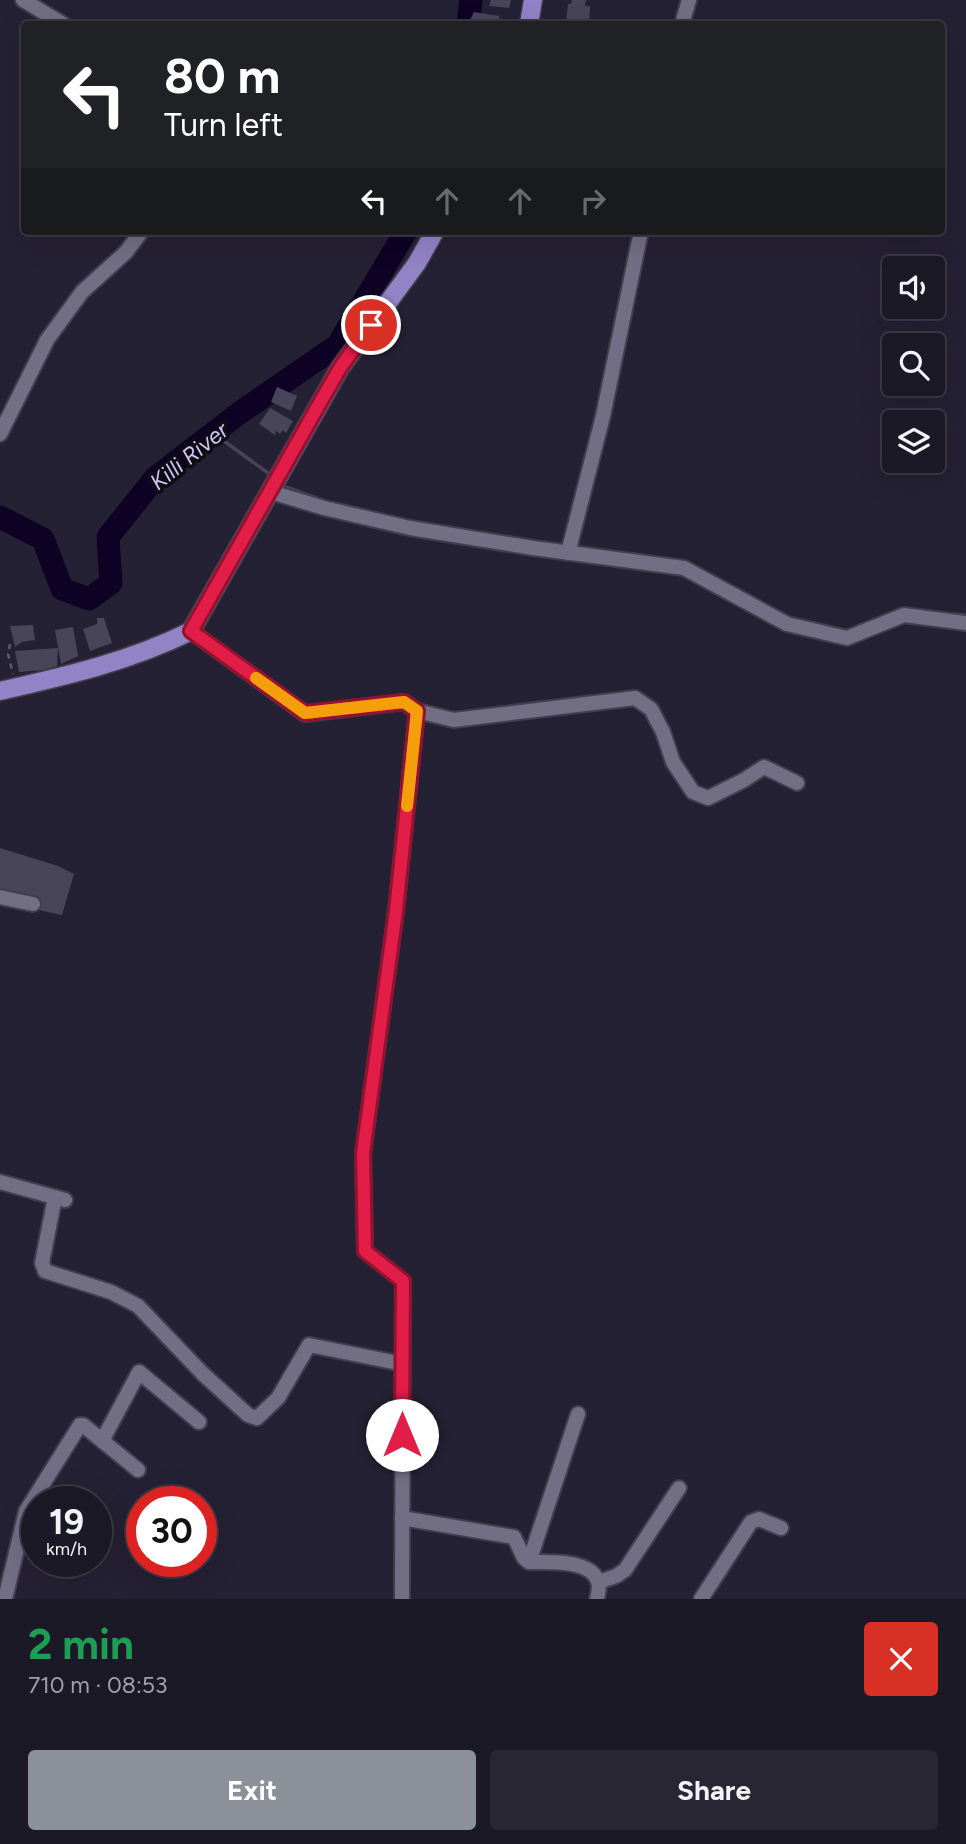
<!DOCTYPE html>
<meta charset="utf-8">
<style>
:root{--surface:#1c1927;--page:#292633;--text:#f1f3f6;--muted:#a0a0a7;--line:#3a3844;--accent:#8c9099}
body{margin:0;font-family:Figtree,sans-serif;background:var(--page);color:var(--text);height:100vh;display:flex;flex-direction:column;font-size:26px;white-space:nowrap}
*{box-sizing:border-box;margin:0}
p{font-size:23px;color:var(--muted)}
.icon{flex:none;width:38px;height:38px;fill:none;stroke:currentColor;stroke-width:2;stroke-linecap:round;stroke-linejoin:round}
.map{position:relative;height:1599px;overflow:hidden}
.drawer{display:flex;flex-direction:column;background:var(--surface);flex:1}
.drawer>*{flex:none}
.hud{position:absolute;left:21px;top:21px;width:924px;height:214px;border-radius:7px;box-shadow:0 7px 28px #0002,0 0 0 2px var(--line);background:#202124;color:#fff;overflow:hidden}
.controls{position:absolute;left:882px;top:256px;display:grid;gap:14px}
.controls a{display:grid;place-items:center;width:63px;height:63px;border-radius:7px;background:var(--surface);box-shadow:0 7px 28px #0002,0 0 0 2px var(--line);font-size:35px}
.speed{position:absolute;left:21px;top:1486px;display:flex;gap:14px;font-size:35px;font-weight:700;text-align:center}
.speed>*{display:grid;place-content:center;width:91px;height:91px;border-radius:50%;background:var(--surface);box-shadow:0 7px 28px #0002,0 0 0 2px var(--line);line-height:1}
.speed small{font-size:18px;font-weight:400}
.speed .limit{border:10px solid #d22;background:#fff;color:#111}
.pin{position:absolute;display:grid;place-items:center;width:60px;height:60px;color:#fff;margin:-30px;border:4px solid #fff;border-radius:50%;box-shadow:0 2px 7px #0007}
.me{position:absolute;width:77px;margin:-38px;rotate:0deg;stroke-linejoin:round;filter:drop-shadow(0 0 5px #0008)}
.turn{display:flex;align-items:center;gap:24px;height:147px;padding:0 28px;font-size:32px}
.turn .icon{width:91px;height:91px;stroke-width:2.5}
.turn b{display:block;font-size:49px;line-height:60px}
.lanes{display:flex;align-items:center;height:66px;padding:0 28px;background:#0003;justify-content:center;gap:35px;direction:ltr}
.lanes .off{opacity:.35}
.round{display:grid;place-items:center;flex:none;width:74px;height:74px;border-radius:7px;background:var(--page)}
.headline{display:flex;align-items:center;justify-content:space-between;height:119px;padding:0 28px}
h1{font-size:42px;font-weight:700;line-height:52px;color:#1e9e55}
.action{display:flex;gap:14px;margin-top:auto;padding:14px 28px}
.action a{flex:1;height:80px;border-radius:7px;background:var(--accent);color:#fff;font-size:28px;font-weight:700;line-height:80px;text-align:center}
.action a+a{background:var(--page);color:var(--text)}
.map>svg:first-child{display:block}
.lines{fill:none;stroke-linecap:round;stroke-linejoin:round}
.stream{stroke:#4a415d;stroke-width:3.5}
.river{stroke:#0e0225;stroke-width:23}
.building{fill:#484459}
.minor-casing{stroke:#423e4e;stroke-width:18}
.primary-casing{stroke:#423e4e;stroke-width:21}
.path{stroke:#5f5c6d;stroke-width:2.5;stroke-dasharray:5 5;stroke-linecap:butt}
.minor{stroke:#726e85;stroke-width:14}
.primary{stroke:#9282c6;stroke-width:18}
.route-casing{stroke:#92132f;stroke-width:18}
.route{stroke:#e11d48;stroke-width:12}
.slow{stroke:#f59e0b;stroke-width:12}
.labels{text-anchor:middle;stroke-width:7;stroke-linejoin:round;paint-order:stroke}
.water-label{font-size:23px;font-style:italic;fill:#d0c7f4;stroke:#0e0c14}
</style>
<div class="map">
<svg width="966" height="1599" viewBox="0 0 966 1599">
<rect width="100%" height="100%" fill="#252134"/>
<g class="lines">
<g class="stream">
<path d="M213 433 268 473"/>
<path d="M286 487 330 503"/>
<path d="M951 614 966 615"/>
</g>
<g class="river">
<path d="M468 24 471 0"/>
<path d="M0 517 43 539 62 589 89 599 111 583 108 537 156 477 238 414 338 345 406 231"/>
</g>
</g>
<g class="building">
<path d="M491 0H511L509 8 489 6Z"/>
<path d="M572 0H586L585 6H590L589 24 566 21 568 4H571Z"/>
<path d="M474 12 499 16 501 24H468Z"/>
<path d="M277 387 297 396 291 411 271 402Z"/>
<path d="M270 408 293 421 286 433 283 430 280 434 276 431 275 435 259 424Z"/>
<path d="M97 618H104L112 643 90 651 83 629 97 624Z"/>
<path d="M33 625 35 640 22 642 15 647 10 626Z"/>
<path d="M73 627 78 656 61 664 55 630Z"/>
<path d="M58 648 57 666 44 670 19 672 15 651Z"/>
<path d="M0 848 58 866 74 874 62 915 0 902Z"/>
</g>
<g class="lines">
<g class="minor-casing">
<g id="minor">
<path d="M23 0 63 24"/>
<path d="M682 24 689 0"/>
<path d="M0 434 47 340 82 292 126 252 142 231"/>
<path d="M271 492 324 508 410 528 533 548 684 568 787 624 847 638 904 615 966 623"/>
<path d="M568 553 603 416 641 231"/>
<path d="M191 631 305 714 404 702 417 711 396 911 363 1153 365 1251 403 1281 402 1599"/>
<path d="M417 711 454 720 635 698 651 709 663 732 673 762 693 792 708 798 744 780 764 767 797 783"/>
<path d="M0 897 33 904"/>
<path d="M0 1182 65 1200"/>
<path d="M55 1197 42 1263 45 1271 111 1292 138 1306 203 1374 248 1415 257 1418 278 1398 309 1345 403 1364"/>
<path d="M102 1441 139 1372 199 1422"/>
<path d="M402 1518 514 1537 524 1558 529 1562 578 1414"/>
<path d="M529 1562C547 1562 592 1559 598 1582 600 1586 598 1594 597 1599"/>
<path d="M599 1582 616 1576 625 1570 679 1488"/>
<path d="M5 1599 26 1511 80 1425H83L138 1470"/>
<path d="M701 1599 751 1522 759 1519 781 1528"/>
</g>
</g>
<g class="primary-casing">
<g id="primary">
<path d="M529 24 533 0"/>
<path d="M0 691C66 676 131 661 191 631L340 368 417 263 435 231"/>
</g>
</g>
<path class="path" d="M10 644 8 654 13 674"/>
<use href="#minor" class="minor"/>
<use href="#primary" class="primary"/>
</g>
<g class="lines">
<g class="route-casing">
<path id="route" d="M371 325 340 368 321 401 191 631 305 713 404 702 417 711 396 911 363 1153 365 1251 403 1281 402 1435"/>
</g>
<use href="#route" class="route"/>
<path class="slow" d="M256 678 305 713 404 702 417 711 407 806"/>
</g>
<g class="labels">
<g class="water-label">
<text transform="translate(189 456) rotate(-39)" y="8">Killi River</text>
</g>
</g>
</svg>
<div class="controls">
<a><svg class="icon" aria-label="sound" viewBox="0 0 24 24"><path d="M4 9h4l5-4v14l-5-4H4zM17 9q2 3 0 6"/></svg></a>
<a><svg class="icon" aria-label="search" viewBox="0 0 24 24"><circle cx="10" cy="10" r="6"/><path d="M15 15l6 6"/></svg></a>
<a><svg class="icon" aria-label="layers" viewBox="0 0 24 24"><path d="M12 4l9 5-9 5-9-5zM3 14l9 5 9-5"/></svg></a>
</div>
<div class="speed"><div>19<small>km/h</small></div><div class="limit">30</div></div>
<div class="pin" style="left:371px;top:325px;background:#d93025"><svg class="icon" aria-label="arrive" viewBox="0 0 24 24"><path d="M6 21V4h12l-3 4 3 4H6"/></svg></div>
<svg class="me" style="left:402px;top:1435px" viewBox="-20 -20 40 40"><circle r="19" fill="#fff"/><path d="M0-13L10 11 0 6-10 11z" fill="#e11d48"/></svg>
<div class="hud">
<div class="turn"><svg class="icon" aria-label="left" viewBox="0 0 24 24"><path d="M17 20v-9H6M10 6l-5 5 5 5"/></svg><div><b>80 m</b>Turn left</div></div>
<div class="lanes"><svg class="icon" aria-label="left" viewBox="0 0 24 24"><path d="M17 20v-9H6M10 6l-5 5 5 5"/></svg><svg class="icon off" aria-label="ahead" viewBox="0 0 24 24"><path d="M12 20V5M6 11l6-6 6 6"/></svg><svg class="icon off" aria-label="ahead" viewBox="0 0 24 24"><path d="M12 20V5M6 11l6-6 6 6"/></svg><svg class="icon off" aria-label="right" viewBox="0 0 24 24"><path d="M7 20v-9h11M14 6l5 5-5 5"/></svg></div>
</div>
</div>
<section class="drawer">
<div class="headline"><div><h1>2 min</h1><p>710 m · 08:53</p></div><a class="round" style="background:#d93025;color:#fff"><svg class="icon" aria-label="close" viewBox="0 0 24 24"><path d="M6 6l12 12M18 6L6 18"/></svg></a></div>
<div class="action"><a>Exit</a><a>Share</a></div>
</section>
